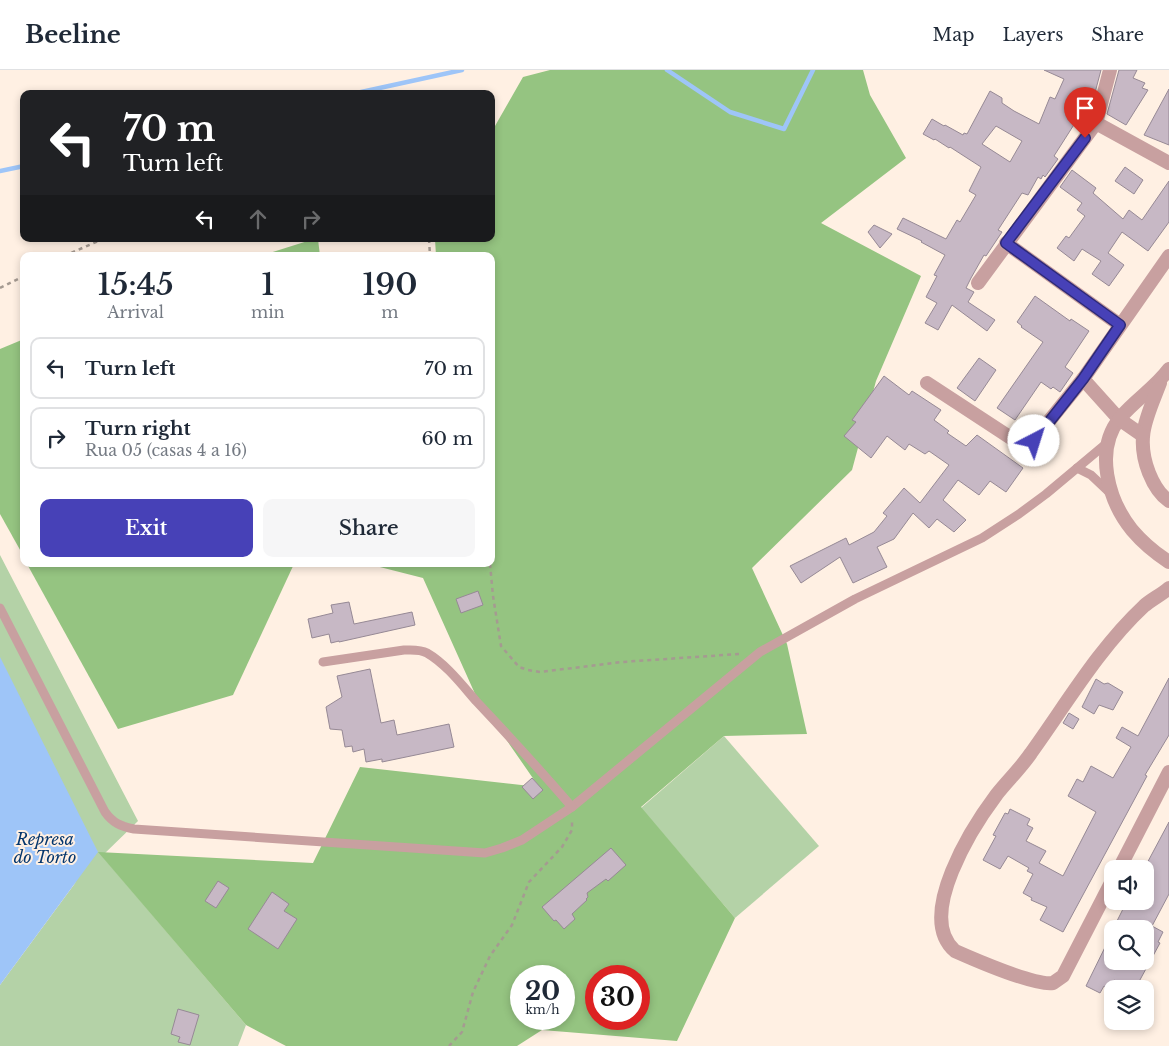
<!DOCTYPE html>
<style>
:root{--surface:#fff;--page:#f6f6f7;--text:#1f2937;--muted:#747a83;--line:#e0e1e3;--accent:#4741b7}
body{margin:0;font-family:"Libre Baskerville",serif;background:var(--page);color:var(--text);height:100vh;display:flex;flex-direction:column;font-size:19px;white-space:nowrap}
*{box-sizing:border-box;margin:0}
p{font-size:16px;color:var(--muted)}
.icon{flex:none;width:28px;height:28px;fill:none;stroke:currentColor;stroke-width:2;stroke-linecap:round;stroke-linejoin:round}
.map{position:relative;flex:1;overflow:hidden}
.drawer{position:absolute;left:20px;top:182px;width:475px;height:315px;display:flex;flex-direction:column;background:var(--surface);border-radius:10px;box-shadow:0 2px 8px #0003}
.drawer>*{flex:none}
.hud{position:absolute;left:20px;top:20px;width:475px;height:152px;border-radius:10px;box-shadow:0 2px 8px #0003;background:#202124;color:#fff;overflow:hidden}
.tools{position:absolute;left:1104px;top:790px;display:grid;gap:10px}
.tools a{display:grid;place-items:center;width:50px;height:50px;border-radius:10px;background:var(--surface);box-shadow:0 2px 8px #0003;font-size:25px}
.speed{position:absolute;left:510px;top:895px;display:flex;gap:10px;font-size:25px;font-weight:700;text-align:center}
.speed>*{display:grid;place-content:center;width:65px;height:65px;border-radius:50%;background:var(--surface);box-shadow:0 2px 8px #0003;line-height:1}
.speed small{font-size:12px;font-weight:400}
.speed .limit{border:8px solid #d22;background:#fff;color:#111}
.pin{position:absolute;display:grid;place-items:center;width:42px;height:42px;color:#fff;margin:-51px -21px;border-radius:50% 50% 50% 0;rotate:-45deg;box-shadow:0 0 5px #0007}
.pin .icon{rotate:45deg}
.me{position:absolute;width:55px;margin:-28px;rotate:40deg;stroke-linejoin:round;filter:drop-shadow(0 0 4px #0008)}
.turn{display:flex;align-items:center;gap:18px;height:105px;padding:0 20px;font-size:22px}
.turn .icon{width:65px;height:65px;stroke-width:2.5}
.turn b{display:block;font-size:35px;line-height:42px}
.lanes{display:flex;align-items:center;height:48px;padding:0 20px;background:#0003;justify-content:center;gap:25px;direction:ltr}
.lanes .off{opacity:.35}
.eta{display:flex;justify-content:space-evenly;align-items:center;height:85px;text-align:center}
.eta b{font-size:30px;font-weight:600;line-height:35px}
.primary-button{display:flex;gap:10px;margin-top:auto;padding:10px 20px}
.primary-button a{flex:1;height:58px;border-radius:10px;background:var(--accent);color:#fff;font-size:20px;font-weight:600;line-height:58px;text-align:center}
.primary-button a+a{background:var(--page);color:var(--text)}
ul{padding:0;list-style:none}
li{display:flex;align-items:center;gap:15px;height:62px;margin:0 10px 8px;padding:0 10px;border:2px solid var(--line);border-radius:10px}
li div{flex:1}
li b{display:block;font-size:19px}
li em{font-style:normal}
header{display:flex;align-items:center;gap:30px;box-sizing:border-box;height:70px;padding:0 25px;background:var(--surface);border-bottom:1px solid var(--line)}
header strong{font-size:24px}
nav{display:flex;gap:28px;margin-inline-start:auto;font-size:18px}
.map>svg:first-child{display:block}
.green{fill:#b4d2a7}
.forest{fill:#95c481;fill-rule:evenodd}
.water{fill:#9ec5f8}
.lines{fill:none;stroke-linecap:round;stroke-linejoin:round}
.stream{stroke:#9ec5f8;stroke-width:4.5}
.building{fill:#c7b8c5;stroke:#968995;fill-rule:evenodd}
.path{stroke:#a59a91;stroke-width:2.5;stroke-dasharray:4 4;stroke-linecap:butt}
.service{stroke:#c8a0a0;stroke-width:9}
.minor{stroke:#c8a0a0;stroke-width:14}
.tertiary{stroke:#c8a0a0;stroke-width:14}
.route-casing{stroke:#2e2a77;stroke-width:12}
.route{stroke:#4741b7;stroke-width:9}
.labels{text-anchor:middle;stroke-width:4;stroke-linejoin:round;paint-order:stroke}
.water-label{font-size:16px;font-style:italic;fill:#04366d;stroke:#fff0e3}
</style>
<header>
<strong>Beeline</strong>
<nav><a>Map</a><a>Layers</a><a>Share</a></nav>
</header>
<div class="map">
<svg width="1169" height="976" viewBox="0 0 1169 976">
<rect width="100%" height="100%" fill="#fff0e3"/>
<g class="green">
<path d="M0 485 138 751 102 786 246 955 238 976H0V915L76 812 0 883Z"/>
<path d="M724 666 819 776 735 848 641 738Z"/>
</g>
<g class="forest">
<path d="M550 0H863L870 25 906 88 821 153 921 206 876 311 852 400 752 498 787 574 807 664 724 666 641 737 735 848 677 971 542 960 517 976H286L246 955 98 782 313 793 360 697 539 717 476 626 423 508 368 494H491V186H436L435 169H491V63L523 7ZM521 906H564V949H521ZM596 906H639V949H596Z"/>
<path d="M314 169H318L320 186H260Z"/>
<path d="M24 269V487L0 444V279Z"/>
<path d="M27 494H294L233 625 118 659Z"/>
</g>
<path class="water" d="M0 587 98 782 0 915Z"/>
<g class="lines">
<g class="stream">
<path d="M667 0 730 42 784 59 813 0"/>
<path d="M352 24 462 0"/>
<path d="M0 101 24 96"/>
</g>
</g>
<g class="building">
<path d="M1044 0H1101L1088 49 1081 58 1075 53 1054 86 1058 89 1045 107 1043 105 1041 109 1038 107 1028 125 1022 123 998 160 1002 162 986 186 984 185 971 208 966 218 974 222 968 232 995 250 987 261 952 235 938 260 925 253 937 233 926 227 937 206 934 205 945 185 921 172 922 171 897 159 903 148 946 169 957 150 960 152 976 125 969 121 981 97 950 77 949 78 935 69 934 70 923 64 932 49 944 56 945 55 963 65 964 63 967 64 990 21 1002 28V33L1014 41 1039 54 1050 27 1055 29 1064 9ZM996 56 1022 71 1010 92 982 74Z"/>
<path d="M1119 0H1137L1133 8 1145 13 1142 18 1148 20 1126 55 1107 44Z"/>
<path d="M1169 19V75L1144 65Z"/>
<path d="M1125 97 1143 110 1134 124 1115 111Z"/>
<path d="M1072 100 1096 118 1093 123 1123 149 1129 140 1142 150 1169 111V152L1148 181 1122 162 1108 183 1124 195 1109 216 1092 204 1101 191 1082 179 1074 191 1057 178 1066 166 1069 168 1085 146 1077 140 1082 133 1060 117Z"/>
<path d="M874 155 892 164 880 178 868 162Z"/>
<path d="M1035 226 1070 251 1071 249 1089 261 1065 297 1073 303 1060 322 1053 317 1051 319 1041 312 1015 350 997 338 1043 272 1021 257 1022 256 1017 252Z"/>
<path d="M979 288 996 300 975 331 957 318Z"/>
<path d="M884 306 909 325 912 321 941 340 934 350 949 361 947 363 966 376 977 365 1023 398 1006 422 990 411 979 425 958 410 943 430 966 450 954 462 937 449 929 458 913 443 894 469 877 477 887 497 853 513 840 487 801 513 790 496 846 468 849 475 874 462 887 446 883 443 904 418 920 433 949 395 929 381 925 384 909 374 905 380 887 366 871 388 844 366 856 352 852 350Z"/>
<path d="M478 521 483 535 461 543 456 529Z"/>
<path d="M349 532 354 554 412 542 415 555 339 572V571L331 573 329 564 312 568 308 549 333 543 331 535Z"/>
<path d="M370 599 381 653 394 650 397 665 449 654 454 677 382 692V689L366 692 364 679 353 682 352 676 345 677 342 660 330 659 326 637 342 627 337 606Z"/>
<path d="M1169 608V665L1145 705 1147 706 1063 862 1040 850 1047 837 1031 830 1032 828 1023 823 1033 804 1027 801 1029 798 1008 786 1000 799 983 790 996 766 993 765 1005 743 1008 744 1010 739 1030 749 1027 755 1033 758 1026 771 1046 781 1039 793 1063 806 1096 742 1068 726 1077 709 1083 712 1091 696 1113 708 1131 677 1116 668 1122 657 1138 666Z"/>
<path d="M1096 609 1104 614 1108 613 1123 622 1113 640 1099 635 1094 644 1082 637Z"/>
<path d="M1069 643 1079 649 1073 659 1063 653Z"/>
<path d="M532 708 543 720 533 729 522 717Z"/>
<path d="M1169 752V824L1152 856 1163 862 1158 872 1160 873 1135 919H1131L1114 910 1109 919 1104 916 1100 923 1086 916 1112 863V891H1145V859H1113L1127 831H1145V797Z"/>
<path d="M611 778 626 795 608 811 606 809 587 823 588 827 586 829 587 830 572 844 575 849 564 859 556 850 554 851 542 837Z"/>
<path d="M218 811 229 818 216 838 205 831Z"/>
<path d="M272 822 289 834 284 841 297 849 278 879 248 859Z"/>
<path d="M178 939 199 945 190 975 178 972 180 967 171 964Z"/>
</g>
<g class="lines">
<g class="path">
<path d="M429 169 430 186"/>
<path d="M64 186 103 169"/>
<path d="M0 218 24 206"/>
<path d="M490 494 493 526 501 576 519 597 528 600 540 602 622 592 739 584"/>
<path d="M449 976 462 962 473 922 490 886 512 855 529 812 562 777 572 760V752"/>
</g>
<g class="service">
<path d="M1077 398 1091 405 1110 423"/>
<path d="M0 538 105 742C113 753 120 756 134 759L485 783 502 778 522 770 572 737 760 582 855 529 982 468 1019 444 1046 424 1107 373"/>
<path d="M323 592 404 580C412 580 420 579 427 583 446 594 462 615 476 631 509 666 541 701 572 737"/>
</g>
<g class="minor">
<path d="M1096 53 1169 93"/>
<path d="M1006 173 1120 255"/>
<path d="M978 213 1096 53 1110 0"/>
<path d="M1083 309 1119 349"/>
<path d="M927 313 1017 372 1028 374 1033 371 1083 309 1169 186"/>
<path d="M1119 799 1169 702"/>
<path d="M1112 811 1063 906 1053 913C1035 916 973 889 955 881 915 846 973 756 997 724 1008 710 1021 698 1031 683 1067 633 1099 578 1144 536 1152 529 1161 525 1169 518"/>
</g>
<g class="tertiary">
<path d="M1169 299C1155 318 1135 330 1120 348 1094 380 1108 430 1132 460 1143 473 1155 483 1169 492"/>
<path d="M1160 313C1147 347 1135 367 1149 403 1153 413 1160 425 1169 431"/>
<path d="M1119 349 1142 365"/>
</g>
</g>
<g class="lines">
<g class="route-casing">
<path id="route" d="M1034 371 1083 309 1120 255 1006 173 1085 68"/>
</g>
<use href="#route" class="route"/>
</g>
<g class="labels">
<g class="water-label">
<text x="45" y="775">Represa<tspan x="45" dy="18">do Torto</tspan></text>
</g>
</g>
</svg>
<div class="tools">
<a><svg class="icon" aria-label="sound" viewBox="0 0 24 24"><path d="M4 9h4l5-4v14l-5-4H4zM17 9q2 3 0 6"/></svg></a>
<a><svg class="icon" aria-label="search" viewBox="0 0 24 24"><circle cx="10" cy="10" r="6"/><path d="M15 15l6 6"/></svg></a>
<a><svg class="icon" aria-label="layers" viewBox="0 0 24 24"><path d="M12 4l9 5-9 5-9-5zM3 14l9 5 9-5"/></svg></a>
</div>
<div class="speed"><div>20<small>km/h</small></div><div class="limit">30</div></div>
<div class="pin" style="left:1085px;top:68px;background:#d93025"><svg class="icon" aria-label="arrive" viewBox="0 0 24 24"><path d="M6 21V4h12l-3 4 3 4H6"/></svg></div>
<svg class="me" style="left:1034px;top:371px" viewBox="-20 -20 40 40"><circle r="19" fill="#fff"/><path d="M0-13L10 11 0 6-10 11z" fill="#4741b7"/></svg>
<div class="hud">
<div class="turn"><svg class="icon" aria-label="left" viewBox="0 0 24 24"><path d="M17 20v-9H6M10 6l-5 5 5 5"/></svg><div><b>70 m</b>Turn left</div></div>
<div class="lanes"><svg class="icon" aria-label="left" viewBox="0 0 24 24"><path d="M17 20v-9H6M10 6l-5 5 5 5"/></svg><svg class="icon off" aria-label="ahead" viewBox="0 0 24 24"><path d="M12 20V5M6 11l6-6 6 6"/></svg><svg class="icon off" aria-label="right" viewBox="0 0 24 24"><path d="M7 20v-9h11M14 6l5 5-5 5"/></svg></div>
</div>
<section class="drawer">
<div class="eta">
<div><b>15:45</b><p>Arrival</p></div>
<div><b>1</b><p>min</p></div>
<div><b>190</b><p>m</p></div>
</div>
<ul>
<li><svg class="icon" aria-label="left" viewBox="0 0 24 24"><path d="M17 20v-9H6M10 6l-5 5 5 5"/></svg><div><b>Turn left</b></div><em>70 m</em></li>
<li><svg class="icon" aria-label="right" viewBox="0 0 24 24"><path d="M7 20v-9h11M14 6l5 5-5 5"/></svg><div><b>Turn right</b><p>Rua 05 (casas 4 a 16)</p></div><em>60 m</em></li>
</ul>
<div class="primary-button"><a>Exit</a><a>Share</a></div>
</section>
</div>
